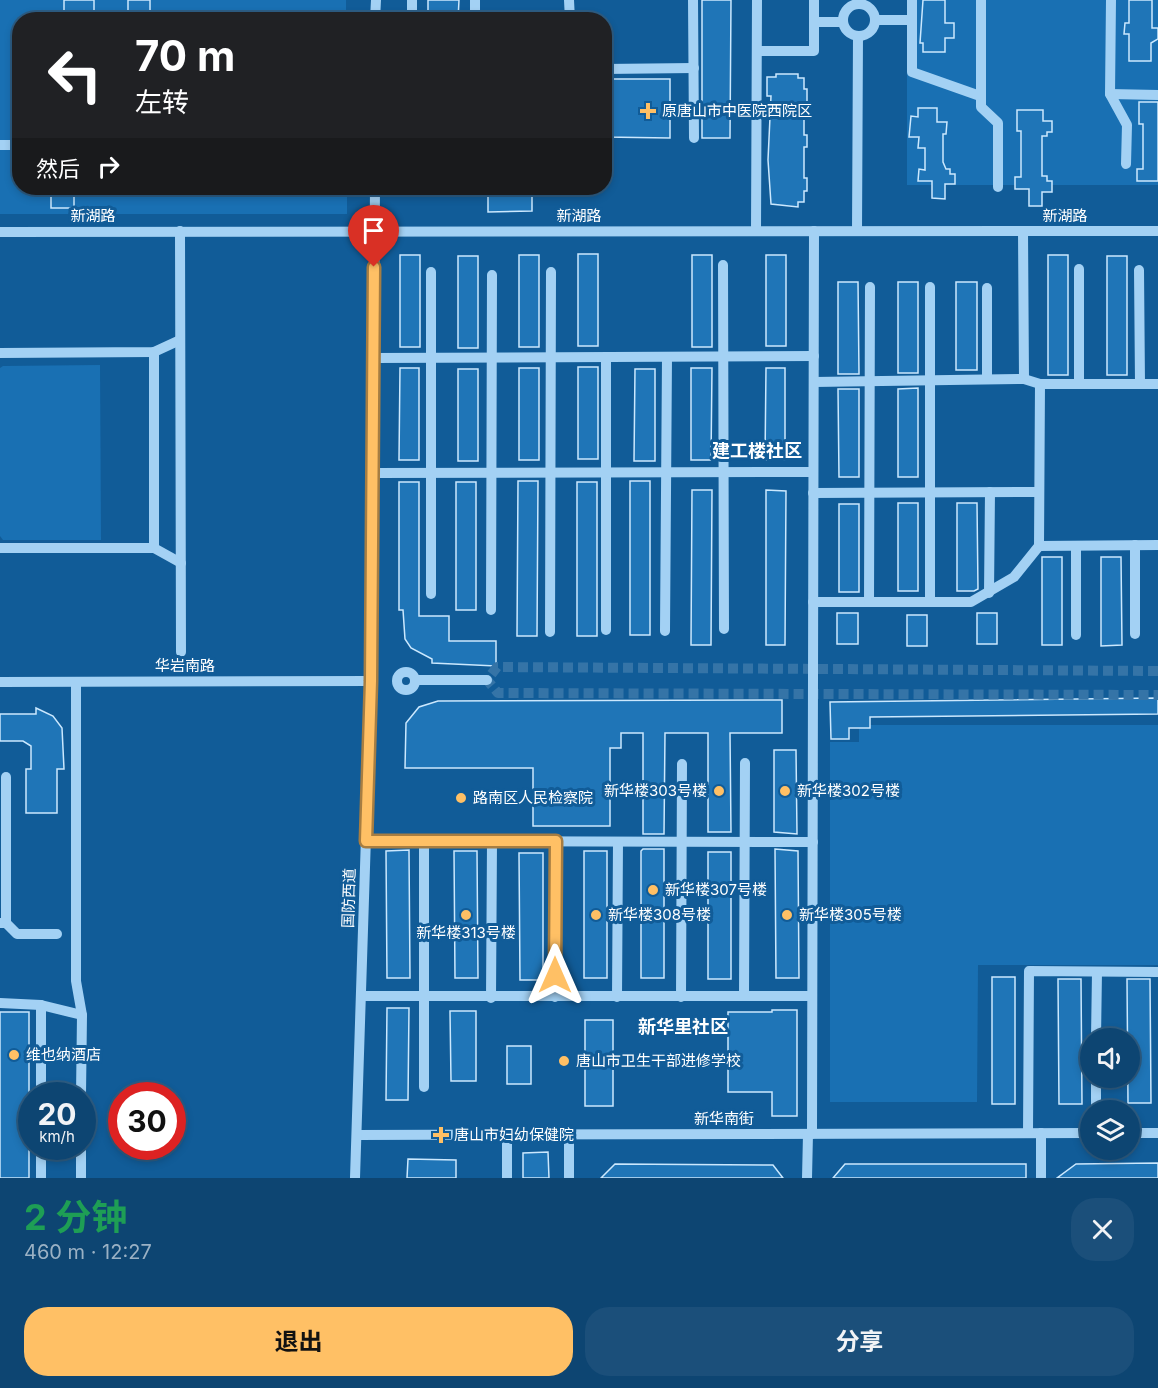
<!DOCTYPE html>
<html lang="zh">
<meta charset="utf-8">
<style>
:root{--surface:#0d4572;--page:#1b4f7a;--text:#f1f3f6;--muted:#9ab1c4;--line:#2d5d84;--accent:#ffc065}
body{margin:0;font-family:Inter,"Noto Sans SC",sans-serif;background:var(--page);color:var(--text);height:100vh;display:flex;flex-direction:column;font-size:22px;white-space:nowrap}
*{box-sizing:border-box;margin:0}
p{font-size:20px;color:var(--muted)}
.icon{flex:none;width:33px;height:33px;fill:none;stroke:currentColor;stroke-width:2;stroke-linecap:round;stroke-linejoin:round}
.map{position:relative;height:1178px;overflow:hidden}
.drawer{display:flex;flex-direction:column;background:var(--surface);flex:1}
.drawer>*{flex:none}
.guide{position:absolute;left:12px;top:12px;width:600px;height:183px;border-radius:24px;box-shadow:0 3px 9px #0003,0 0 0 2px var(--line);background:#202124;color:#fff;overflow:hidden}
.buttons{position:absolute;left:1080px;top:1028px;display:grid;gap:12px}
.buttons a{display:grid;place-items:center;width:60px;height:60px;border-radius:50%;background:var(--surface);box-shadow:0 3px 9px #0003,0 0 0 2px var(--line);font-size:30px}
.speed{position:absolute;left:18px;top:1082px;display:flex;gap:12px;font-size:30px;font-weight:700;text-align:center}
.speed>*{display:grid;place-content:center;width:78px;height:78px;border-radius:50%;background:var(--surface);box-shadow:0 3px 9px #0003,0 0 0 2px var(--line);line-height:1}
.speed small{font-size:15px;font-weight:400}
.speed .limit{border:9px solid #d22;background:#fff;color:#111}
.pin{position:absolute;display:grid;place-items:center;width:51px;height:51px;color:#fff;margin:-62px -26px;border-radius:50% 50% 50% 0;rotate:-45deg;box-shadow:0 0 6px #0007}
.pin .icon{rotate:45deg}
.me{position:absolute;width:66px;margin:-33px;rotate:0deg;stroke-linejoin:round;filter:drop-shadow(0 0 4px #0008)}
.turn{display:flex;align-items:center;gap:21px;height:126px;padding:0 24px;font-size:27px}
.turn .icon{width:78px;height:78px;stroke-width:2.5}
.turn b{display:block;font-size:42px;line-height:51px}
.then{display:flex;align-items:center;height:57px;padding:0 24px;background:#0003;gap:12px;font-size:22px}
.round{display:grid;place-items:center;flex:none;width:63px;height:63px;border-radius:24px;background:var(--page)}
.head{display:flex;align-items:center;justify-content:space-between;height:102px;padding:0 24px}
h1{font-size:36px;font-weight:700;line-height:45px;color:#1e9e55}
.primary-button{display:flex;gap:12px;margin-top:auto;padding:12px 24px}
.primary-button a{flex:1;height:69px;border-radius:24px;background:var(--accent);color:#111;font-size:24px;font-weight:700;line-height:69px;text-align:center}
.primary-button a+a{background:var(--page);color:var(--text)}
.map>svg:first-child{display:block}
.green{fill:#1970b3}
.building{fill:#1f75b7;stroke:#cbe8fe;stroke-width:1.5}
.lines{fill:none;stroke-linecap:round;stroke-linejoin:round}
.minor-tunnel{stroke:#3574a7;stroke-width:10;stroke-dasharray:10 5;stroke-linecap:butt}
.minor{stroke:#a3d1f4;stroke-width:10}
.route-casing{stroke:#a67d42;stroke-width:15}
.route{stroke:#ffc065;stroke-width:10}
.poi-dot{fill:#ffc065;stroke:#115c98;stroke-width:2}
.labels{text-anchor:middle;stroke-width:6;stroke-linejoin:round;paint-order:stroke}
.poi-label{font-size:15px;fill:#fff;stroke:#115c98;text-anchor:start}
.street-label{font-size:15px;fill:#fff;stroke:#115c98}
.quarter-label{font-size:18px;font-weight:bold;fill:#fff;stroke:#115c98}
</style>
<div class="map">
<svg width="1158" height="1178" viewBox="0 0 1158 1178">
<rect width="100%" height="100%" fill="#115c98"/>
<g class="green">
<path d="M0 0H346V19L20 20V188H347V214H0Z"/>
<rect x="907" y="0" width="251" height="185"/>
<path d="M100 365 101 540H3L0 536V368L3 366Z"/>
<path d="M859 725H1158V965H978L977 1102H830V742H859Z"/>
</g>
<g class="building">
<rect x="64" y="0" width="30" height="20"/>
<rect x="128" y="0" width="22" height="20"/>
<path d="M428 0H459L458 20H428Z"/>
<path d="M702 0H731L730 138H702Z"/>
<path d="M923 0H945V23H954V38H945V52H923V43H920Z"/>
<path d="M1129 0H1152V28H1158V39L1151 43V61H1129V34H1124L1125 23H1129Z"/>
<path d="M776 74H798V78H804V89H807V102H804V135H807V147H804V178H807V191H804V202H798V207L771 204 768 160 771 96H767V77H776Z"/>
<path d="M604 79H670V138L604 137Z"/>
<path d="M1139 102H1158V181H1137V169H1143V124H1139Z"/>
<path d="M918 108H937V122H947L946 134H943V162L946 169H950V174H955V184H945V199L932 198V181H918L919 169 925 170V148H918L919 137H909L911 116 918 117Z"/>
<path d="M1017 110H1043V121H1052V132H1047V136H1042V176H1047V181H1052V192H1042V206H1029V189H1015V177H1021V131H1017Z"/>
<rect x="51" y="188" width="23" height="20"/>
<path d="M488 188H532V211L488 212Z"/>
<rect x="578" y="254" width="20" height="92"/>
<rect x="400" y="255" width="20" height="92"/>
<rect x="519" y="255" width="20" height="92"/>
<rect x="692" y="255" width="20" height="92"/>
<rect x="766" y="255" width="20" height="91"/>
<rect x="1048" y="255" width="20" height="120"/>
<rect x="458" y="256" width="20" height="92"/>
<rect x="1107" y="256" width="20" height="119"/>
<path d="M838 282H858L859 374H838Z"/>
<rect x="898" y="282" width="20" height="91"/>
<rect x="956" y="282" width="21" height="88"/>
<rect x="578" y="367" width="20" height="92"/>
<path d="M400 368H419V460H399Z"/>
<rect x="519" y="368" width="20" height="92"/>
<path d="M691 368H712L711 460H691Z"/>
<path d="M766 368H785V460H765Z"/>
<rect x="458" y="369" width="20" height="92"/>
<path d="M635 369H655V461H634Z"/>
<path d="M918 388V477H898V389Z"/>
<path d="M838 389H859V477H839Z"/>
<path d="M518 481H538L537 636H517Z"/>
<rect x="630" y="481" width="20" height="154"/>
<path d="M399 482H419V616H449V641H496V666L432 663V659L411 648 405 639 403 610H399Z"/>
<rect x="456" y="482" width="20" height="128"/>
<rect x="577" y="482" width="20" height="154"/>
<path d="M692 490H712L711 645H691Z"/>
<path d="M766 490 786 491 785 645H766Z"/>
<rect x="898" y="503" width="20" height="88"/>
<path d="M957 503H977L978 589 974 591H957Z"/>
<rect x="839" y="504" width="20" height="88"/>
<rect x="1042" y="557" width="20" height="88"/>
<path d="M1101 557H1121L1122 645 1101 646Z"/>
<rect x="837" y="613" width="21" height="31"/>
<rect x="977" y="613" width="20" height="31"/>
<rect x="907" y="615" width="20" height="31"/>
<path d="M1158 698V714L870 717V728H849V739H831L830 702Z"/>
<path d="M782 700V733H730L731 832H708V733H665L664 834H643V733H621V748H610V826H533V768H405L406 723 419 707 438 701Z"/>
<path d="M36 708 53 716 62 728 64 769H57V813H26V769H31V746L23 741H0V714H36Z"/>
<path d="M774 750H796L797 834 774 832Z"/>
<path d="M643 849H664V978H641V851Z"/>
<path d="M775 849 798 851 799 978H776Z"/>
<path d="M409 850 410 978H387L386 851Z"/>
<path d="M454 851H477L478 978H455Z"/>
<rect x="584" y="851" width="23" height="127"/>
<rect x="708" y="852" width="23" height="127"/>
<path d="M519 853H543V980H520Z"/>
<rect x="992" y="977" width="23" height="127"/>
<path d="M1058 979H1081L1082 1104H1059Z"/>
<path d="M1127 979H1150L1151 1103H1128Z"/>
<path d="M387 1008H409L408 1100H386Z"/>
<path d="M772 1010H797V1116H772V1092H728V1012H772Z"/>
<path d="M450 1011H476V1081H451Z"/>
<rect x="0" y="1012" width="29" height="166"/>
<rect x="585" y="1020" width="28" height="86"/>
<rect x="507" y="1046" width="24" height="38"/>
<path d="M548 1152 549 1178H523V1153Z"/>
<path d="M408 1159 456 1160V1178H407Z"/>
<path d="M1158 1163V1178H1057L1076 1164Z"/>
<path d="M615 1164 773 1165 783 1178H601Z"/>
<path d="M845 1164H1026V1178H833Z"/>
</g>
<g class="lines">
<path class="minor-tunnel" d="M1158 671 497 667 487 680 498 693 1158 695"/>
<g class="minor">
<path d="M412 0V20"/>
<path d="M475 0V20"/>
<path d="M569 0 570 20"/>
<path d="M693 0 694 138"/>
<path d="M814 0V22H843"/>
<path d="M912 0V72L980 96"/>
<path d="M981 0V107L998 123V187"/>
<path d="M1111 0 1110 94 1127 125 1126 164"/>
<circle cx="859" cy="20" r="16"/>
<path d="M375 20 376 0"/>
<path d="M876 20H912"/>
<path d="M757 51H814V22"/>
<path d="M604 69 694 68"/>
<path d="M1110 94 1158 95"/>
<path d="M0 145H20"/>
<path d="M180 231 181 652"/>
<path d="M756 231 757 0"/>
<path d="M857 231 858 36"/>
<path d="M1023 231 1024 379"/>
<path d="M0 232 1158 231"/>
<path d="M723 265 724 629"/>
<path d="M1079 269V384"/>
<path d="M1139 270 1140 384"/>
<path d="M431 272V594"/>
<path d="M930 287V602"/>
<path d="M987 288V379"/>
<path d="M0 353 154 352 180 340"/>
<path d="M606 357V630"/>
<path d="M374 358 814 356"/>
<path d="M814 382 1024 379 1040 384H1158"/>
<path d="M373 473 813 472"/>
<path d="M813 493 1039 492"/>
<path d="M1135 545V634"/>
<path d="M1039 546 1040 384"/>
<path d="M1076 546V635"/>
<path d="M0 548H154V352"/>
<path d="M154 548 181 563"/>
<path d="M989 593 990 492"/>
<path d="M813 602H869L870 287"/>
<path d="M869 602H971L1014 577 1039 546 1158 545"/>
<path d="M491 610 492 275"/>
<path d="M665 631 667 357"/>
<path d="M550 632 551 272"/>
<circle cx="406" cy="681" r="9"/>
<path d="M415 680H487"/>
<path d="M0 682 371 681"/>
<path d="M76 682V981L82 1015 81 1095"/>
<path d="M6 777V923"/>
<path d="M366 841 813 842"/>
<path d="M424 841V1087"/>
<path d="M1 923H6L17 934H57"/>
<path d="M361 996H812"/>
<path d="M744 996 745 763"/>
<path d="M555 997 556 841"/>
<path d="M617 997 618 842"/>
<path d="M681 997 682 764"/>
<path d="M491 998 492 841"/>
<path d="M0 1003 41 1005 82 1015"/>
<path d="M1096 1038 1097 972"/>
<path d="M41 1095V1005"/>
<path d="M1096 1110V1077"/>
<path d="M1028 1133 1029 971 1158 972"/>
<path d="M1130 1133H1158"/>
<path d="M569 1134V1178"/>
<path d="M812 1134 814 231"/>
<path d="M357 1135 1090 1133"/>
<path d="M41 1178V1146"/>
<path d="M81 1178V1146"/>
<path d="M355 1178 371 681 375 188"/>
<path d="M507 1178V1134"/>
<path d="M807 1178 808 1134"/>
<path d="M1041 1178V1133"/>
</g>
</g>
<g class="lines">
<g class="route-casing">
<path id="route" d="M374 267 371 681 366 841H556L555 975"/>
</g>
<use href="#route" class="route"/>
</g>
<g class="poi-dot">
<path d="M645 102h6v6h6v6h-6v6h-6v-6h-6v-6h6z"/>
<circle cx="719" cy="791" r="6"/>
<circle cx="785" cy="791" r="6"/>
<circle cx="461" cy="798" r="6"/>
<circle cx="653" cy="890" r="6"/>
<circle cx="466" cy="915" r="6"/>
<circle cx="596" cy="915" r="6"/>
<circle cx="787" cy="915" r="6"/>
<circle cx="14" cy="1055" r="6"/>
<circle cx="564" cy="1061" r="6"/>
<path d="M438 1126h6v6h6v6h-6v6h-6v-6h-6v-6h6z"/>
</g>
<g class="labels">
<g class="poi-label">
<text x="662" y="116">原唐山市中医院西院区</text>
<text x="707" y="796" text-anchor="end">新华楼303号楼</text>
<text x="797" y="796">新华楼302号楼</text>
<text x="473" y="803">路南区人民检察院</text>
<text x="665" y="895">新华楼307号楼</text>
<text x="608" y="920">新华楼308号楼</text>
<text x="799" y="920">新华楼305号楼</text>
<text x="466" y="938" text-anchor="middle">新华楼313号楼</text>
<text x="26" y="1060">维也纳酒店</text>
<text x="576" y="1066">唐山市卫生干部进修学校</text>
<text x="454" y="1140">唐山市妇幼保健院</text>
</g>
<g class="street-label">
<text x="93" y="221">新湖路</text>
<text x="579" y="221">新湖路</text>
<text x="1065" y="221">新湖路</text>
<text x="185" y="671">华岩南路</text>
<text transform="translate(349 898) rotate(-88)" y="5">国防西道</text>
<text x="724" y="1124">新华南街</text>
</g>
<g class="quarter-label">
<text x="757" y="457">建工楼社区</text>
<text x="683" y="1033">新华里社区</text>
</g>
</g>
</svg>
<div class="buttons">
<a><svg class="icon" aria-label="sound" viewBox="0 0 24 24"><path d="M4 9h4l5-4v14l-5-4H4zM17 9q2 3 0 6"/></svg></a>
<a><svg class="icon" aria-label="layers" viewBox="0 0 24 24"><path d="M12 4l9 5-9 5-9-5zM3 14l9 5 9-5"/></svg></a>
</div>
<div class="speed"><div>20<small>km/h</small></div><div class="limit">30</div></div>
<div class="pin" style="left:374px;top:267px;background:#d93025"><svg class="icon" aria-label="arrive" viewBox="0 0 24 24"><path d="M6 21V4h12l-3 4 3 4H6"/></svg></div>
<svg class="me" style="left:555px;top:975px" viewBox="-20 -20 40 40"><path d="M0-17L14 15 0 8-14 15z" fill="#ffc065" stroke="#fff" stroke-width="4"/></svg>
<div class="guide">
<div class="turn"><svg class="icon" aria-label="left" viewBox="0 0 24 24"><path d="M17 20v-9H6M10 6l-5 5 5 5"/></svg><div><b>70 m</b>左转</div></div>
<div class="then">然后<svg class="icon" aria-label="right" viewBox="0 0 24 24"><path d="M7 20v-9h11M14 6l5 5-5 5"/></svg></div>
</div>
</div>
<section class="drawer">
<div class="head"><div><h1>2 分钟</h1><p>460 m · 12:27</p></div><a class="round"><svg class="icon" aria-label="close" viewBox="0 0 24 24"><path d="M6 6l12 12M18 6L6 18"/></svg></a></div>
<div class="primary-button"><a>退出</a><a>分享</a></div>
</section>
